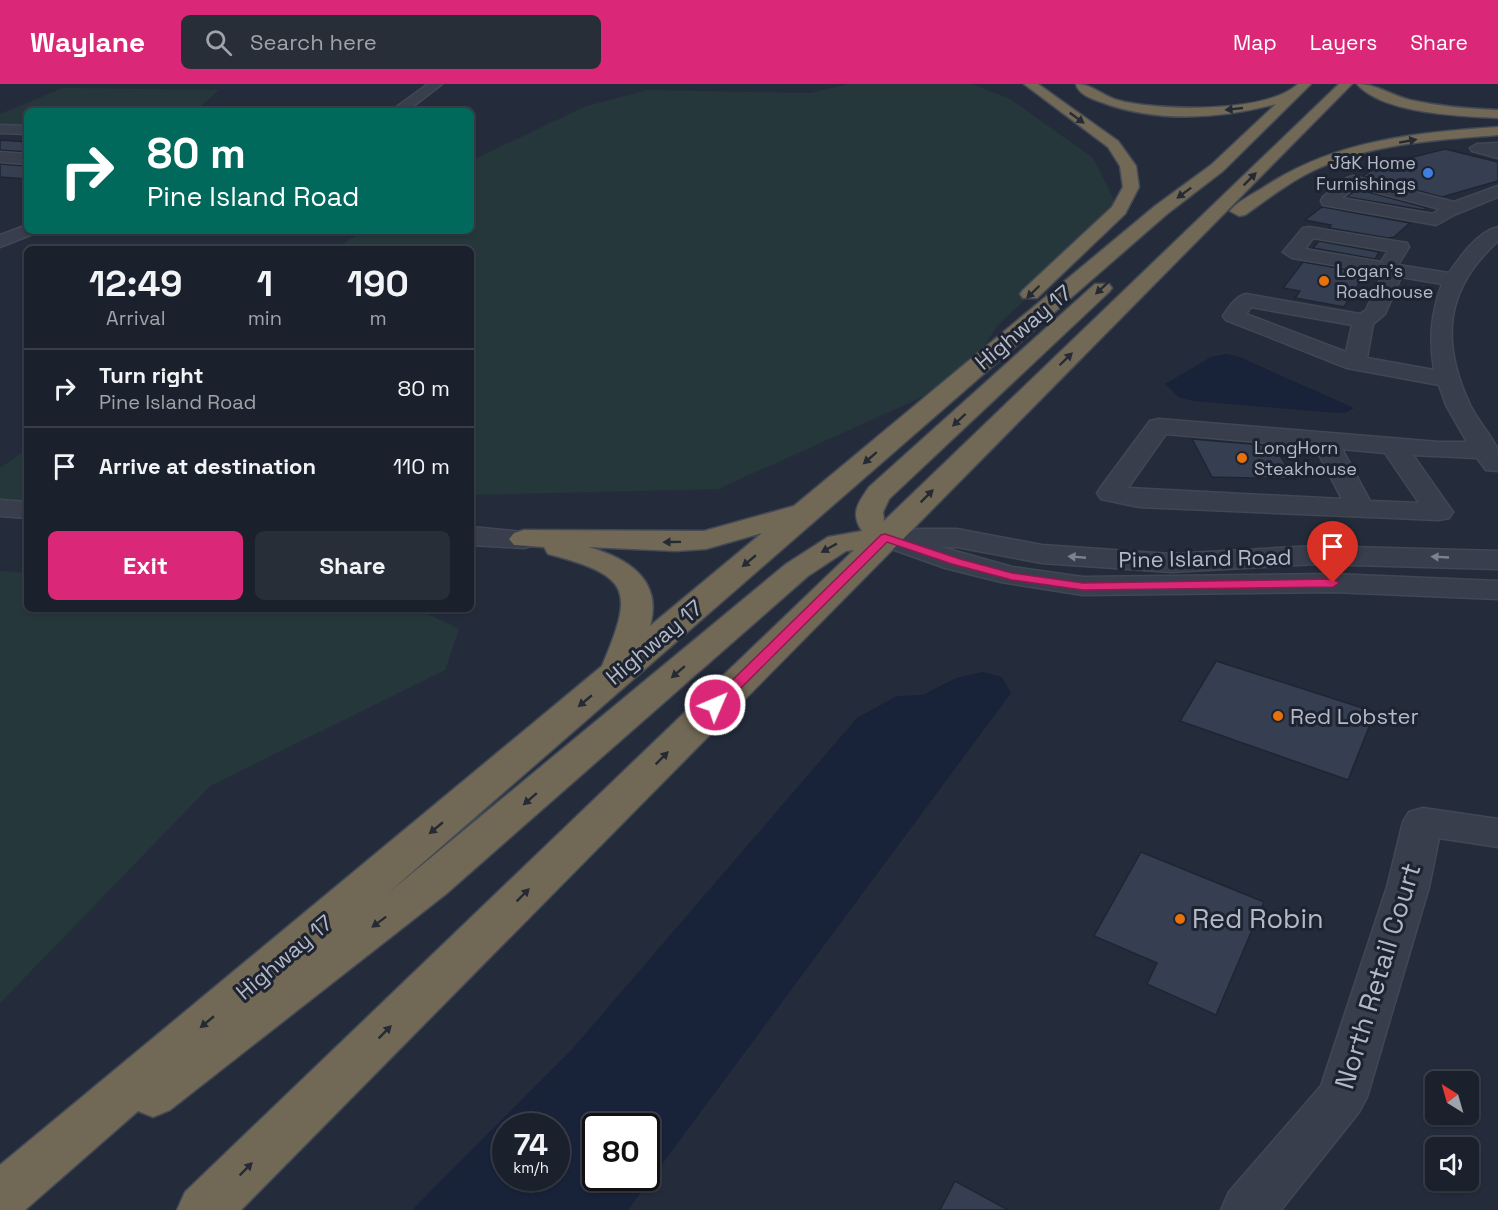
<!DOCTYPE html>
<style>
:root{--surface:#1b212c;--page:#282e38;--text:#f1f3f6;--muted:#a0a3a9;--line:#393e48;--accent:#db2777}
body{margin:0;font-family:"Space Grotesk",sans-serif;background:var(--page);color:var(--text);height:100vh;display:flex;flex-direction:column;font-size:22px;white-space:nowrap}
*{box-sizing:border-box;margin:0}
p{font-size:20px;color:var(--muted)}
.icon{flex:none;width:33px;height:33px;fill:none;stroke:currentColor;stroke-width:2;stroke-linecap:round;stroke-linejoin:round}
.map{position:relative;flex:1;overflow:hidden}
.side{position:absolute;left:24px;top:162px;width:450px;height:366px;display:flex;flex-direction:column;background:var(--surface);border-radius:9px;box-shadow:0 2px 4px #0004,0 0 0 2px var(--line)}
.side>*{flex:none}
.top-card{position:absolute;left:24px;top:24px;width:450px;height:126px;border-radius:9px;box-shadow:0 2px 4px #0004,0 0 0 2px var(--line);background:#00695c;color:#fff;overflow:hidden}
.needle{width:39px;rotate:323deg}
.buttons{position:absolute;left:1425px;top:987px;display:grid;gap:12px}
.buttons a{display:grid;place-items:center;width:54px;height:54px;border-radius:9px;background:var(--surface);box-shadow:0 2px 4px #0004,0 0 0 2px var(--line);font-size:30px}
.speed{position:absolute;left:492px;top:1029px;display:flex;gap:12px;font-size:30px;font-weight:700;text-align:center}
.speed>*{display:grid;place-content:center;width:78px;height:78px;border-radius:50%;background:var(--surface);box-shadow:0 2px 4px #0004,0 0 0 2px var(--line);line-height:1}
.speed small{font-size:15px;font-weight:400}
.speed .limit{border:3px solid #111;border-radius:9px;background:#fff;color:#111}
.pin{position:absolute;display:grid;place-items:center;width:51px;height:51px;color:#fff;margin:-62px -26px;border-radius:50% 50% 50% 0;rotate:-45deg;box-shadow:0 0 6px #0007}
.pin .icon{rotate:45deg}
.me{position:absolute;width:66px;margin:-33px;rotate:45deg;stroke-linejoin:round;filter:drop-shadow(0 0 4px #0008)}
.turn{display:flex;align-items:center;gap:21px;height:126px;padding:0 24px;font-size:27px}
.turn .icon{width:78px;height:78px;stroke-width:2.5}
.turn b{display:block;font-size:42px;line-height:51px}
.eta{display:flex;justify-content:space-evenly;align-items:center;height:102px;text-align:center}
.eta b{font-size:36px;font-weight:600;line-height:42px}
.cta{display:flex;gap:12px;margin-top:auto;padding:12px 24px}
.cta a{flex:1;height:69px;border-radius:9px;background:var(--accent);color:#fff;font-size:24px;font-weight:600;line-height:69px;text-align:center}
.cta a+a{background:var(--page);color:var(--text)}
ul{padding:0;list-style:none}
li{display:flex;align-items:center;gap:18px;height:78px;padding:0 24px;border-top:2px solid var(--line)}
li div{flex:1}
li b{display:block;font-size:22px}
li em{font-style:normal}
header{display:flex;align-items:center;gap:36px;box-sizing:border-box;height:84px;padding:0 30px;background:var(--accent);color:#fff}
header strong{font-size:28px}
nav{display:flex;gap:33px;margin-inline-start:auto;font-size:21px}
.search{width:420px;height:54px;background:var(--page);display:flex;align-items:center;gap:15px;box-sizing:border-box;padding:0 21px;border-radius:9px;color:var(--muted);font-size:22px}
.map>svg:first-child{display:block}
.green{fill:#26373c}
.water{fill:#182238;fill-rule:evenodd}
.building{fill:#363f52;stroke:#1f2532;stroke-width:1.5}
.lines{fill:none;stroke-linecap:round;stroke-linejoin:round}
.minor-casing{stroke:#414754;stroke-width:3}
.highway-casing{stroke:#434956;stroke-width:3}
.minor{fill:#383e4b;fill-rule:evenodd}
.highway{fill:#716955;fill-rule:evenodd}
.oneway{fill:#252a34}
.oneway2{fill:#7c828f}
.route{fill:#db2777;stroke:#8e194d;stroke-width:1.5}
.shop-dot{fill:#3f7fe0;stroke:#1d2330;stroke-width:2}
.food-dot{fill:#e8710a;stroke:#1d2330;stroke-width:2}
.labels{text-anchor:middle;stroke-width:6;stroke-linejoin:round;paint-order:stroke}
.far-poi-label{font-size:18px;fill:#b3b9c7;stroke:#1d2330;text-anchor:start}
.street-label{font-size:22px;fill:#b3b9c7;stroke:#1d2330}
.poi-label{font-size:22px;fill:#b3b9c7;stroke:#1d2330;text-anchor:start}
.near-poi-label{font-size:27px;fill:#b3b9c7;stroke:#1d2330;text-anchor:start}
.near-street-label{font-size:27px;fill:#b3b9c7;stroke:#1d2330}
</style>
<header>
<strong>Waylane</strong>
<div class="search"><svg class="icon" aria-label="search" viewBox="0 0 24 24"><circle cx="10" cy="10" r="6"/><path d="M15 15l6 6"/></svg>Search here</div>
<nav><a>Map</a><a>Layers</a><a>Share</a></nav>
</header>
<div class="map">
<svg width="1498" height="1126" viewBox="0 0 1498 1126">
<rect width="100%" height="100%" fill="#242c3b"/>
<g class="green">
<path d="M849 0H972L1010 15 1093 74 1119 126 998 241 962 295 718 405 471 411V165H335L363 147H471V77L584 23 647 6 810 9Z"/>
<path d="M63 4 219 6 195 27H27V41L0 40V30Z"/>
<path d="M27 365V421H0V384Z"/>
<path d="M0 487 27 489V525H418L459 545 445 586 210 702 0 919Z"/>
</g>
<g class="water">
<path d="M1226 270 1237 272 1354 324 1345 329 1325 328 1194 317 1178 313 1165 300 1211 273Z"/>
<path d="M983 588 1002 593 1011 609 628 1126H412L574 963 857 634 897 612 923 611 956 594ZM506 1042H556V1094H506ZM596 1042H646V1094H596Z"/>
</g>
<g class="building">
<path d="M0 56 27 58V68L0 66Z"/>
<path d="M1445 65 1498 78V97L1442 113 1363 92 1377 82Z"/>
<path d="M0 80 27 82V95L0 93Z"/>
<path d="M1357 105 1427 124 1424 126 1347 113Z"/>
<path d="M1322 123H1323L1410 139 1394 153 1388 154 1329 144 1331 141 1305 136Z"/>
<path d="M1319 157 1379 168 1375 175 1313 164Z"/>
<path d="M1303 178 1366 189 1344 223 1295 214 1300 207 1283 204Z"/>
<path d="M1192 355 1274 362 1295 395 1212 393Z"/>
<path d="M1216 577 1375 628 1348 696 1180 637Z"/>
<path d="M1141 768 1264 818 1216 931 1147 900 1157 879 1094 852Z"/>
<path d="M955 1097 1008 1126H940Z"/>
</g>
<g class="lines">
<g class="minor-casing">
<g id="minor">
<path d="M428 0H442L407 27H391Z"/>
<path d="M0 41 27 42V50L0 49Z"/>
<path d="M1498 59V74L1472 67 1470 64 1477 60Z"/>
<path d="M0 68 27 70V80L0 78Z"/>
<path d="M1353 92 1454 118 1498 102V113L1456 130 1436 141 1323 121 1321 117 1323 113 1347 94ZM1356 103 1440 125 1433 130 1342 114Z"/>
<path d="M27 141V147H35L33 150 0 163V151Z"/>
<path d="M1309 143 1407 159 1409 163 1398 181 1449 189C1460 173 1477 148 1498 143V157C1445 205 1440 257 1470 321 1477 336 1490 349 1497 364 1498 370 1498 380 1498 387L1486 386 1477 374 1413 371 1453 428 1449 434 1439 436 1139 423 1101 415 1097 409 1101 403 1150 337 1159 335 1439 358H1467L1446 321 1439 301 1347 284 1226 236 1223 232C1229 223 1235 213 1246 210L1360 230 1366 226 1382 191 1380 189 1292 174 1283 168 1303 144ZM1313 154 1388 167 1381 178 1305 165ZM1401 193 1442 200C1431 230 1429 254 1434 286L1367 274 1373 240 1385 230ZM1251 223 1352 241 1346 268 1246 230ZM1166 350 1315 363 1342 415 1128 404ZM1342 365 1385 369 1419 419 1370 417Z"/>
<path d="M0 416 27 418V434L0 432Z"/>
<path d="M471 443 534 449 539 455 534 461 524 464 471 461Z"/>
<path d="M885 444 905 450 917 445H957L1042 461 1171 470 1315 462 1498 467V485L1315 480 1171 488 1042 479 957 463H941L1012 483 1083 493 1333 490 1498 497V515L1333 508 1083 511 1001 498 945 484 875 459 870 453 875 447Z"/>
<path d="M1423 724 1498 735V763L1439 754 1429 803 1367 1013 1359 1028 1281 1126H1221L1229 1108 1321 1002 1387 803 1403 738 1409 728Z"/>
</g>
</g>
<g class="highway-casing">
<g id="highway">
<path d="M1024 0H1038L1118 57 1136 82 1139 103 1125 130 1037 214H1023L1020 210 1023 206 1112 123 1123 103 1120 82 1108 63Z"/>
<path d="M1076 0C1091 0 1102 11 1117 16 1158 27 1266 30 1298 0H1311L1223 87 1167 130 387 810 786 480 828 453 862 447C850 429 858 419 869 403L1095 200H1109L1112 204 1109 208 889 415 883 428 884 437 1339 0H1352L241 1126H177L185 1108 854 466 846 467 808 492 446 810 170 1026 153 1033 138 1027 25 1126H0V1081L602 582C634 506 632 492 548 470L544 463 514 461 509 455 514 449 524 446 704 447 794 422 1155 122 1211 81 1276 20C1221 35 1155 39 1101 18 1092 15 1078 10 1076 0ZM762 449 650 542C663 496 628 474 588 463L676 467 706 465Z"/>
<path d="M1357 0C1376 0 1391 11 1410 16 1438 22 1468 25 1498 26V34C1461 32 1383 30 1357 0Z"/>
<path d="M1498 43V51C1438 56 1375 59 1319 84 1292 96 1269 114 1245 131L1239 132 1230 127C1238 117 1253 110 1264 103 1335 56 1415 49 1498 43Z"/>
</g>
</g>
<use href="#minor" class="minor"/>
<use href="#highway" class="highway"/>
</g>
<defs><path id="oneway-solid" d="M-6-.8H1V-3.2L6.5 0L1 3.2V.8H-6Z" transform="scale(1.5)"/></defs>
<g class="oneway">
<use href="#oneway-solid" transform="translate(1234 25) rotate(174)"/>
<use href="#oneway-solid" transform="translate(1077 34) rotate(36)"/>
<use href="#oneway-solid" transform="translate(1408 57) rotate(-10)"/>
<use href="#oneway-solid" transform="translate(1250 95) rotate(-45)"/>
<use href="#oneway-solid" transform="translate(1184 109) rotate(143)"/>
<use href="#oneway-solid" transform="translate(1102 204) rotate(137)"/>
<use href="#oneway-solid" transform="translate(1033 208) rotate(136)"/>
<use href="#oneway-solid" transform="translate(1066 275) rotate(-44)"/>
<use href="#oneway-solid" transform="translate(959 336) rotate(137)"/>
<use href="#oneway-solid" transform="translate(870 374) rotate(139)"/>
<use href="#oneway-solid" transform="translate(927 412) rotate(-45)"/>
<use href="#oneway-solid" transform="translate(672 458) rotate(179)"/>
<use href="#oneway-solid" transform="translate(829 464) rotate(151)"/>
<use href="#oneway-solid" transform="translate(749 477) rotate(140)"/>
<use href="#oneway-solid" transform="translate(678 588) rotate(139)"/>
<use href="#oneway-solid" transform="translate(585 617) rotate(140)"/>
<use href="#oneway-solid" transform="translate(662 674) rotate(-45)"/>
<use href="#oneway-solid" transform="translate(530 715) rotate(139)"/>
<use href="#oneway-solid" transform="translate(436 744) rotate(140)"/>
<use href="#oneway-solid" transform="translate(523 811) rotate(-45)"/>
<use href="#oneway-solid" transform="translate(379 838) rotate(143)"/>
<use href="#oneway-solid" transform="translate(207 938) rotate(140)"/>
<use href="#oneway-solid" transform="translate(385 948) rotate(-45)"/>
<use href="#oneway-solid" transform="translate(246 1085) rotate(-45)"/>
</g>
<g class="oneway2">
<use href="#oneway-solid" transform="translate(1077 473) rotate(-175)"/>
<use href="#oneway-solid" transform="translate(1440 473) rotate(-177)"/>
</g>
<path class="route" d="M885 450 960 475 1012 489 1083 499 1333 495 1339 499 1333 503 1083 506 1012 496 952 480 887 458 720 625H710L708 621 710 618 881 451Z"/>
<circle class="shop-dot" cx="1428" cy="89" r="6"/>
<g class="food-dot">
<circle cx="1324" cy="197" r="6"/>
<circle cx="1242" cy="374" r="6"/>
<circle cx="1278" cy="632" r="6"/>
<circle cx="1180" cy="835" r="6"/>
</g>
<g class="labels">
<g class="far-poi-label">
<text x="1416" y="85" text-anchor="end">J&amp;K Home<tspan x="1416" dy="21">Furnishings</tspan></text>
<text x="1336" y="193">Logan's<tspan x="1336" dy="21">Roadhouse</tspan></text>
<text x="1254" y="370">LongHorn<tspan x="1254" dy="21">Steakhouse</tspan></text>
</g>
<g class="street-label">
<text transform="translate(1023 243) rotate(-40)" y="8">Highway 17</text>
<text transform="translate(1205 474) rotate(-1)" y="8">Pine Island Road</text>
<text transform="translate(654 558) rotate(-40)" y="8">Highway 17</text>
<text transform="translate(284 873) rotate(-40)" y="8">Highway 17</text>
</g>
<g class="poi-label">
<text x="1290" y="640">Red Lobster</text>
</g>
<g class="near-poi-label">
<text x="1192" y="844">Red Robin</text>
</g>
<g class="near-street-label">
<text transform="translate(1378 892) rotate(-73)" y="9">North Retail Court</text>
</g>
</g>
</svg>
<div class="buttons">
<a><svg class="needle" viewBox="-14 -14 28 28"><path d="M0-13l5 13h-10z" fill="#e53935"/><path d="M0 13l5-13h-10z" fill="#a0a3a9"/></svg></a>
<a><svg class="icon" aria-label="sound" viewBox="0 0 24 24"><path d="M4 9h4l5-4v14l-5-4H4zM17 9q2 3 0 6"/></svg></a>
</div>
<div class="speed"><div>74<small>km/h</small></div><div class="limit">80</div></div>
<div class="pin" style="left:1333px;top:499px;background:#d93025"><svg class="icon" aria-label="arrive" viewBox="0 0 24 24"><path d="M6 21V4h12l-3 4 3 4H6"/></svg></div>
<svg class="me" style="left:715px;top:621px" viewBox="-20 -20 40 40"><circle r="17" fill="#db2777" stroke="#fff" stroke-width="3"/><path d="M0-11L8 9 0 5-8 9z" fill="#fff"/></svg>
<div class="top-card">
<div class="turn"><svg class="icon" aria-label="right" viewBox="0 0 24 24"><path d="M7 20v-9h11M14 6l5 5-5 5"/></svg><div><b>80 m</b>Pine Island Road</div></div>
</div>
<section class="side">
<div class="eta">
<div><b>12:49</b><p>Arrival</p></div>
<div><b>1</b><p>min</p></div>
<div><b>190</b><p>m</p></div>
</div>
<ul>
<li><svg class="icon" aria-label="right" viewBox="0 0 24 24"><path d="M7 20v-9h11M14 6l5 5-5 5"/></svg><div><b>Turn right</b><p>Pine Island Road</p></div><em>80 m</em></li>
<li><svg class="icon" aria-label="arrive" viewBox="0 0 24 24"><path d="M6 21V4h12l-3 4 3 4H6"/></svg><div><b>Arrive at destination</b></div><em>110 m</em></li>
</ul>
<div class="cta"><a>Exit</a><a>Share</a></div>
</section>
</div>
